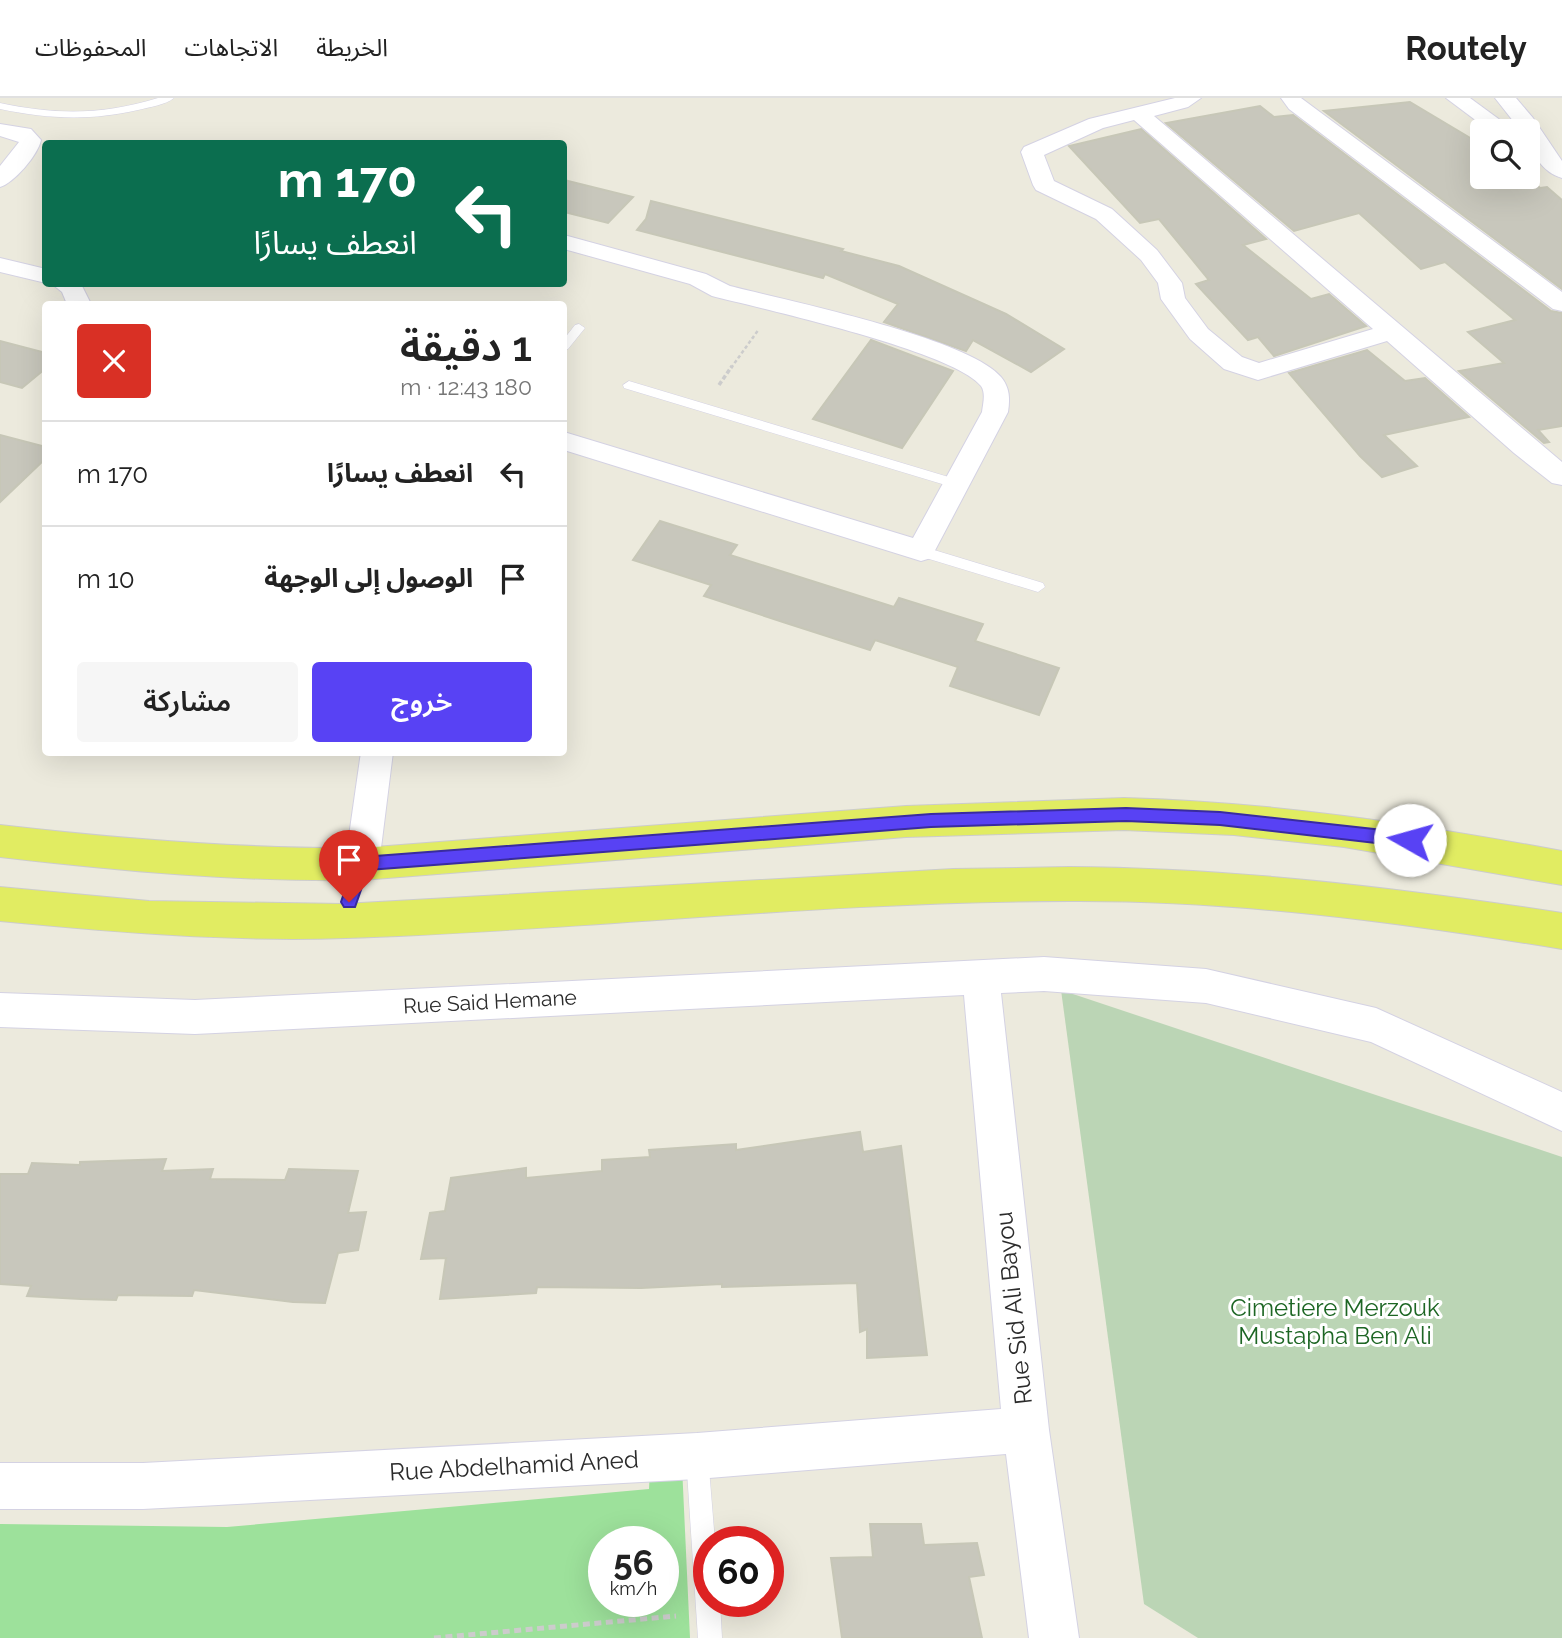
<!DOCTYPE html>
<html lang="ar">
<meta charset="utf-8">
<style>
:root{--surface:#fff;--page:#f6f6f6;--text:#222;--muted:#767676;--line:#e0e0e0;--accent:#5842f4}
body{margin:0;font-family:Raleway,"Noto Sans Arabic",sans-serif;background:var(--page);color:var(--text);direction:rtl;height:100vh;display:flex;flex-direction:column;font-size:26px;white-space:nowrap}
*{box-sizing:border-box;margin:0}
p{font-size:23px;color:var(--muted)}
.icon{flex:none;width:38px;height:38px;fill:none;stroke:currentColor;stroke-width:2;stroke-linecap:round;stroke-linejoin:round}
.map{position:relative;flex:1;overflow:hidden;direction:ltr}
.panel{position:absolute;left:42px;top:203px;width:525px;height:455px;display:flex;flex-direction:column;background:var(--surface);border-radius:7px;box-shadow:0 7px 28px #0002;direction:rtl}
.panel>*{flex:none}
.top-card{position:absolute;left:42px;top:42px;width:525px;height:147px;border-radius:7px;box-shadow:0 7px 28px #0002;direction:rtl;background:#0b6e4f;color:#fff;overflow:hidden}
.buttons{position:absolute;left:1470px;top:21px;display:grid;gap:14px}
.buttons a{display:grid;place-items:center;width:70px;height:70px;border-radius:7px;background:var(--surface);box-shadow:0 7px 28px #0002;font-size:35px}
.speed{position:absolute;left:588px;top:1428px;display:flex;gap:14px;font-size:35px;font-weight:700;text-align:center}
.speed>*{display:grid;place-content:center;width:91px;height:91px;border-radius:50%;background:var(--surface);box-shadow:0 7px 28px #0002;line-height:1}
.speed small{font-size:18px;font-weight:400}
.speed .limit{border:10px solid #d22;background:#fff;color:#111}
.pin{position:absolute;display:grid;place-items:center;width:60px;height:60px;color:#fff;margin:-72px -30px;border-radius:50% 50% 50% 0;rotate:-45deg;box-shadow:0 0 7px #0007}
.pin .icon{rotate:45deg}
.me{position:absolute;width:77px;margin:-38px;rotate:277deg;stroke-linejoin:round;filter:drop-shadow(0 0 5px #0008)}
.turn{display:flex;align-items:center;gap:24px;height:147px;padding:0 35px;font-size:32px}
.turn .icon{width:91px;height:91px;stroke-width:2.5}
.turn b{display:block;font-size:49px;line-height:60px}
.round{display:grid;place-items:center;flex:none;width:74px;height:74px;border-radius:7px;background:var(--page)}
.headline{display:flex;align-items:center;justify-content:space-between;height:119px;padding:0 35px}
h1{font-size:42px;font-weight:600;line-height:52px}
.button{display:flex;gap:14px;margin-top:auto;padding:14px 35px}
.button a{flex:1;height:80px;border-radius:7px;background:var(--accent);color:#fff;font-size:28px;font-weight:600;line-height:80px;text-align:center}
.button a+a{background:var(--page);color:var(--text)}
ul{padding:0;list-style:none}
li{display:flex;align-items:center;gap:21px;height:105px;padding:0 35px;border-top:2px solid var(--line)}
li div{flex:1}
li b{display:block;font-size:26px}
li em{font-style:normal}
header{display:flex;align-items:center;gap:42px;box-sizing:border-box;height:98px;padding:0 35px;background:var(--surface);border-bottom:2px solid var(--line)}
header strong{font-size:33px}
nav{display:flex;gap:38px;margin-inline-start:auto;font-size:24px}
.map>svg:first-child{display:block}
.green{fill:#9de19b;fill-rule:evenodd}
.cemetery{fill:#bbd5b5}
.building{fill:#c8c7bc;stroke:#c7c7b7;stroke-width:2}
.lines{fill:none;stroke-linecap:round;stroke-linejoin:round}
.lane-casing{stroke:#d4d2e3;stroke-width:1}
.street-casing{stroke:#d4d2e3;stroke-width:2}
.primary-casing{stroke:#ccc;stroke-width:2}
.path-far2{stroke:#ccc;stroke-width:2.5;stroke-dasharray:3.5 2.5;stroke-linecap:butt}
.path-far1{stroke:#ccc;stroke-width:3.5;stroke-dasharray:4.5 2.5;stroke-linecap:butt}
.path{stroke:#ccc;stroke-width:5;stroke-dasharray:7 4.5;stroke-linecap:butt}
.lane{fill:#fff;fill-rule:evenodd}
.street{fill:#fff;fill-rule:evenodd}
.primary{fill:#e1ec62;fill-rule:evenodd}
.route{fill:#5842f4;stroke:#392b9f;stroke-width:2}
.labels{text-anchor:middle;stroke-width:6;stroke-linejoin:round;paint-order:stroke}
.street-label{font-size:21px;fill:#2b2b2b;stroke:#fff}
.near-street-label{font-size:24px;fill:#2b2b2b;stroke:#fff}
.near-park-label{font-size:24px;fill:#1d6624;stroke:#fff}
</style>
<header>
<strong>Routely</strong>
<nav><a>الخريطة</a><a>الاتجاهات</a><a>المحفوظات</a></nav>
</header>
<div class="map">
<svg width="1562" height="1540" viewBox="0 0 1562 1540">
<rect width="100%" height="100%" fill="#eceadd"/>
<path class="green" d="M682 1368 690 1540H0V1426L227 1429 649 1391 650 1371ZM604 1444H663V1503H604Z"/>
<path class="cemetery" d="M1061 892 1562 1059V1540H1198L1144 1506Z"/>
<g class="building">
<path d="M1410 4 1482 47V79H1528L1540 90 1547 89 1562 102V191L1324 13Z"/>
<path d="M1260 8 1274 19 1293 17 1551 213 1562 215V328L1538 332 1549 344 1544 345 1459 273 1504 265 1468 234 1515 222 1445 164 1421 171 1359 115 1294 133 1166 25Z"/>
<path d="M1141 31 1266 141 1243 147 1311 201 1329 196 1366 228 1274 258 1258 239 1248 242 1196 186 1209 182 1159 121 1140 125 1069 48Z"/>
<path d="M564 82 633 99 608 125 564 114Z"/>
<path d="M651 103 843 151 841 153 899 168 1006 216 1064 251 1031 274 973 242 966 253 884 224 898 206 825 176 823 180 637 132 646 121Z"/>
<path d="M871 242 953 273 902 350 813 321Z"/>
<path d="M0 243 46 255V270L22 290 0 284Z"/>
<path d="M1367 252 1405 283 1425 280 1469 319 1384 337 1417 368 1382 379 1360 358 1289 275Z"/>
<path d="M0 337 46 349V360L0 404Z"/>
<path d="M660 423 737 447 730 457 894 509 899 500 983 526 975 543 1059 570 1039 617 950 588 958 569 875 542 870 552 786 525 704 498 711 487 633 462Z"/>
<path d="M860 1034 863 1054 901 1048 927 1257 867 1260V1231L860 1234 857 1185 722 1189V1186L641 1190 537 1189 536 1195 440 1201 446 1160 421 1161 430 1115 445 1113 451 1080 526 1070V1080L602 1073V1062L650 1059 649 1052 736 1046V1052Z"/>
<path d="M166 1061 162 1073 213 1071 210 1081 285 1082 289 1071 358 1073 348 1115 366 1114 358 1152 338 1155 325 1205 293 1204 194 1192 192 1198 118 1197 116 1202 81 1201 27 1198 31 1188 0 1186V1076H28L32 1065 80 1067V1064Z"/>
<path d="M870 1426H921L924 1447 977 1445 984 1477 969 1479 982 1540H842L831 1460 873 1459Z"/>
</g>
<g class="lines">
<g class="lane-casing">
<g id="lane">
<path d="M158 0H174C165 7 150 9 138 12 90 23 48 21 0 11V5C57 17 102 17 158 0Z"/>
<path d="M579 226 585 230 568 251 564 252V241L575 227Z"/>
<path d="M629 283 962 383 964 386 962 389H952L624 290 623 287Z"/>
<path d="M921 448 1043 485 1045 489 1038 494 916 457 914 453 916 449Z"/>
<path d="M697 1347 705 1350 708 1358 715 1444H709V1503H720L722 1540H698L686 1358 689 1350Z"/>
</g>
</g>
<g class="street-casing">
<g id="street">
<path d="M1175 0H1201L1188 9 1154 18 1562 364V387L1552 385 1514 355 1387 243 1258 282 1224 271 1190 241 1161 201 1158 185 1141 162 1096 121 1036 92 1033 87 1021 54 1024 49 1089 21ZM1134 22 1373 231 1259 265 1242 259 1208 231 1185 200 1182 185 1157 152 1112 111 1054 83 1044 57 1103 30Z"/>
<path d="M1281 0H1301L1562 194V213L1553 211 1289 11Z"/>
<path d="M1446 0H1470L1515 33H1490Z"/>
<path d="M1495 0H1516L1533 20 1562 63V80C1543 75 1528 53 1528 33H1521Z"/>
<path d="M0 26 31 31 41 42C38 57 14 85 0 89V68L19 44 0 38Z"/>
<path d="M564 137 706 176 730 188C785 202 969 240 1001 279 1010 290 1010 301 1008 314L931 460 921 463 564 352V334L913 440 982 314C983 306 986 295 981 288 953 253 763 211 712 198L690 186 564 151Z"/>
<path d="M0 160 46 171V185L0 174Z"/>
<path d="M52 186H81L91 206H67L62 194Z"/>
<path d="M361 654H393L379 766 374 777 362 781 350 777 345 766Z"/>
<path d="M1044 859 1206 871 1376 910 1562 994V1033L1371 944 1206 905 1044 893 1001 895 1049 1332 1079 1540H1029L1006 1356 697 1381 143 1411H0V1365H143L697 1335 1001 1311 964 897 195 936 0 929V895L195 902Z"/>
</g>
</g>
<g class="primary-casing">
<g id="primary">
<path d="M1124 700C1272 704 1417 726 1562 753V787L1344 749 1234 737 1124 732 906 739 362 782C241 784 121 773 0 759V727C121 741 241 751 362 750L906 708Z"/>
<path d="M1069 769C1235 770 1398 790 1562 815V851C1398 824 1235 802 1069 803 828 803 587 832 346 840 230 844 115 834 0 823V789L149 803 343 806 953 771Z"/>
</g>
</g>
<path class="path-far2" d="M731 270 759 231"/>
<path class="path-far1" d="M719 287 732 268"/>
<path class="path" d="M434 1540 676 1518"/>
<use href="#lane" class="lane"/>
<use href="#street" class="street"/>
<use href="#primary" class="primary"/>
</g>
<path class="route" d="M1126 710 1220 714 1410 735 1418 742 1410 749 1220 727 1126 723 931 729 368 772 355 809H344L341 804 354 766 356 761 362 759 931 716Z"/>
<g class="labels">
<g class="street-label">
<text transform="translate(490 904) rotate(-3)" y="7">Rue Said Hemane</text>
</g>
<g class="near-street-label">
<text transform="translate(1014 1210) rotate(-96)" y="8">Rue Sid Ali Bayou</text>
<text transform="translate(514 1368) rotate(-3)" y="8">Rue Abdelhamid Aned</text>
</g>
<g class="near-park-label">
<text x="1335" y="1218">Cimetiere Merzouk<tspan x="1335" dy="28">Mustapha Ben Ali</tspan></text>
</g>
</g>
</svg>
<div class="buttons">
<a><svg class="icon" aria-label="search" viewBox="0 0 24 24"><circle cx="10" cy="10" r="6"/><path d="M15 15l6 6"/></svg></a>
</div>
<div class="speed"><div>56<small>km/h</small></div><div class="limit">60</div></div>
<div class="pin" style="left:349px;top:804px;background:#d93025"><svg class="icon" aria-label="arrive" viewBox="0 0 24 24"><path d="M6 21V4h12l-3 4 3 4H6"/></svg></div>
<svg class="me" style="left:1410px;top:742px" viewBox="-20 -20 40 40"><circle r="19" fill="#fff"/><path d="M0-13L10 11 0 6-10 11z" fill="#5842f4"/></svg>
<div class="top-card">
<div class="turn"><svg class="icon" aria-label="left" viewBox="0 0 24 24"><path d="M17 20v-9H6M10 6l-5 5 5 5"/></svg><div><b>170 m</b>انعطف يسارًا</div></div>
</div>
<section class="panel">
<div class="headline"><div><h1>1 دقيقة</h1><p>180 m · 12:43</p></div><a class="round" style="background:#d93025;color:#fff"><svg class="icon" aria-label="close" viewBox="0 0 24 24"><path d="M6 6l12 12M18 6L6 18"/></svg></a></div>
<ul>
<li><svg class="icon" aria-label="left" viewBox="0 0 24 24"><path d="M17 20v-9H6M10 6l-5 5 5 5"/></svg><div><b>انعطف يسارًا</b></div><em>170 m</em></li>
<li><svg class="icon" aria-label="arrive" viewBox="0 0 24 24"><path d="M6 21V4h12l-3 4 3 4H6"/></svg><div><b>الوصول إلى الوجهة</b></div><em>10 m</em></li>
</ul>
<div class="button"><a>خروج</a><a>مشاركة</a></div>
</section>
</div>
